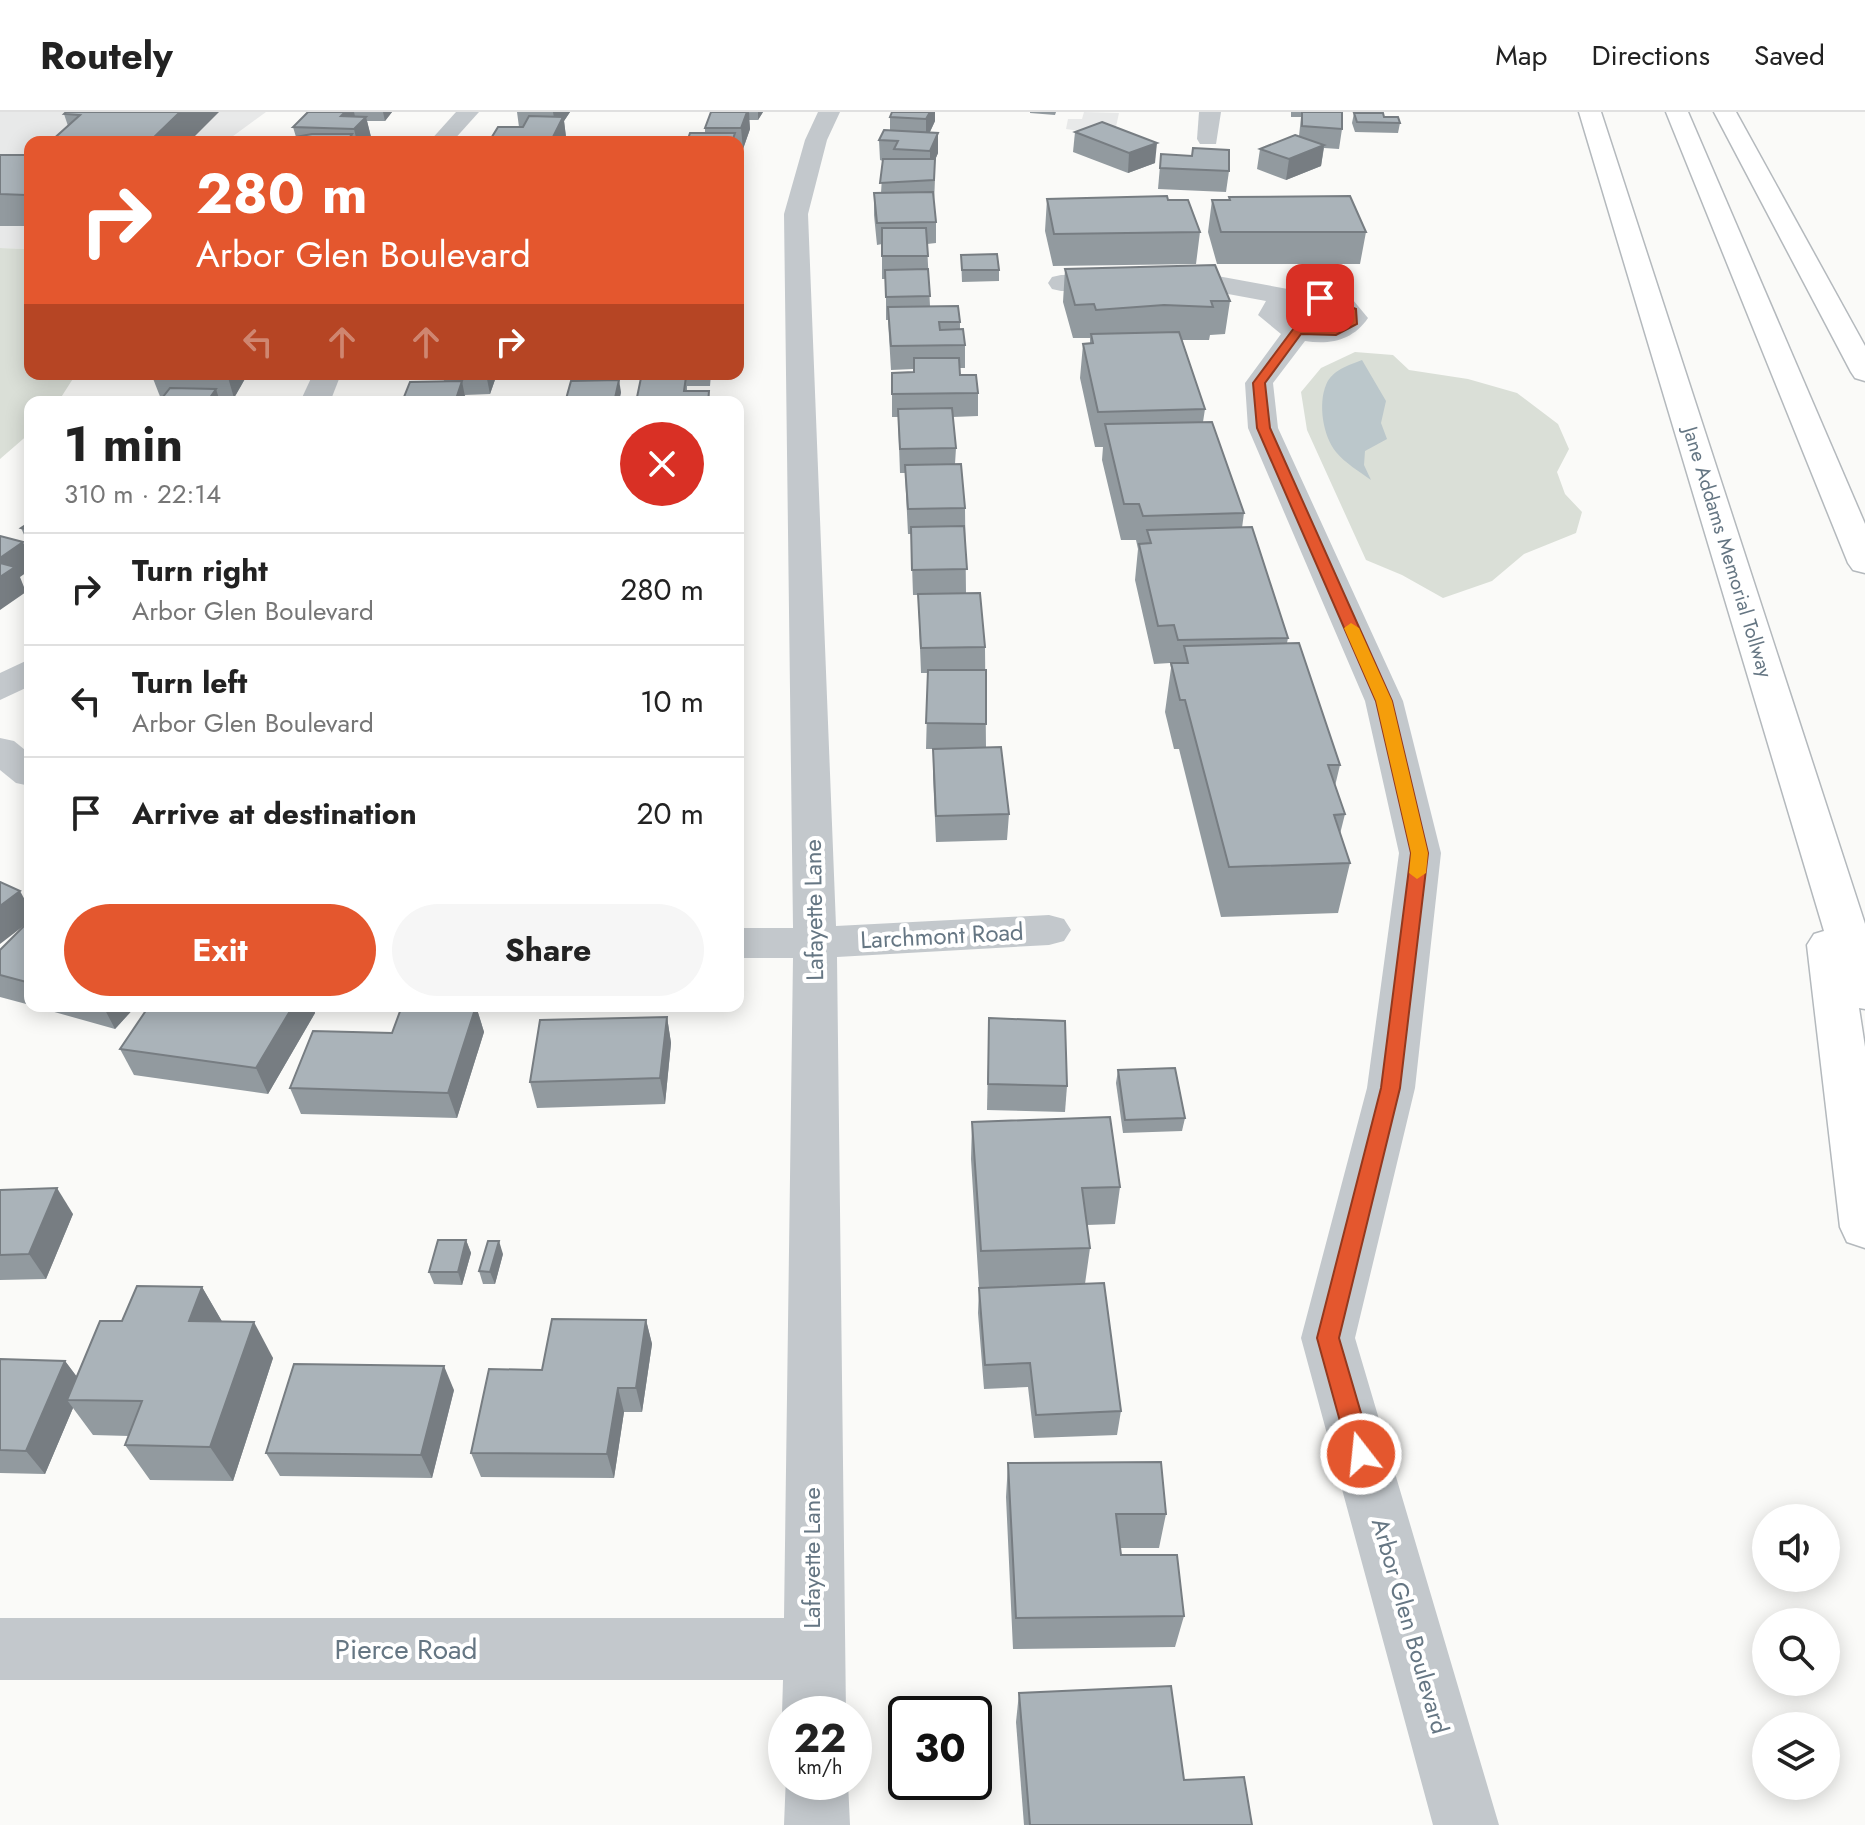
<!DOCTYPE html>
<meta charset="utf-8">
<style>
:root{--surface:#fff;--page:#f6f6f6;--text:#222;--muted:#767676;--line:#e0e0e0;--accent:#e4572e}
body{margin:0;font-family:Jost,sans-serif;background:var(--page);color:var(--text);height:100vh;display:flex;flex-direction:column;font-size:30px;white-space:nowrap}
*{box-sizing:border-box;margin:0}
p{font-size:26px;color:var(--muted)}
.icon{flex:none;width:44px;height:44px;fill:none;stroke:currentColor;stroke-width:2;stroke-linecap:round;stroke-linejoin:round}
.map{position:relative;flex:1;overflow:hidden}
.details{position:absolute;left:24px;top:284px;width:720px;height:616px;display:flex;flex-direction:column;background:var(--surface);border-radius:16px;box-shadow:0 4px 20px #0003}
.details>*{flex:none}
.hud{position:absolute;left:24px;top:24px;width:720px;height:244px;border-radius:16px;box-shadow:0 4px 20px #0003;background:#e4572e;color:#fff;overflow:hidden}
.buttons{position:absolute;left:1752px;top:1392px;display:grid;gap:16px}
.buttons a{display:grid;place-items:center;width:88px;height:88px;border-radius:50%;background:var(--surface);box-shadow:0 4px 20px #0003;font-size:40px}
.speed{position:absolute;left:768px;top:1584px;display:flex;gap:16px;font-size:40px;font-weight:700;text-align:center}
.speed>*{display:grid;place-content:center;width:104px;height:104px;border-radius:50%;background:var(--surface);box-shadow:0 4px 20px #0003;line-height:1}
.speed small{font-size:20px;font-weight:400}
.speed .limit{border:4px solid #111;border-radius:12px;background:#fff;color:#111}
.pin{position:absolute;display:grid;place-items:center;width:68px;height:68px;color:#fff;margin:-34px;border-radius:16px;box-shadow:0 4px 12px #0006}
.me{position:absolute;width:88px;margin:-44px;rotate:344deg;stroke-linejoin:round;filter:drop-shadow(0 0 6px #0008)}
.turn{display:flex;align-items:center;gap:28px;height:168px;padding:0 40px;font-size:36px}
.turn .icon{width:104px;height:104px;stroke-width:2.5}
.turn b{display:block;font-size:56px;line-height:68px}
.lanes{display:flex;align-items:center;height:76px;padding:0 40px;background:#0003;justify-content:center;gap:40px;direction:ltr}
.lanes .off{opacity:.35}
.round{display:grid;place-items:center;flex:none;width:84px;height:84px;border-radius:42px;background:var(--page)}
.summary{display:flex;align-items:center;justify-content:space-between;height:136px;padding:0 40px}
h1{font-size:48px;font-weight:700;line-height:60px}
.cta{display:flex;gap:16px;margin-top:auto;padding:16px 40px}
.cta a{flex:1;height:92px;border-radius:48px;background:var(--accent);color:#fff;font-size:32px;font-weight:700;line-height:92px;text-align:center}
.cta a+a{background:var(--page);color:var(--text)}
ul{padding:0;list-style:none}
li{display:flex;align-items:center;gap:24px;height:112px;padding:0 40px;border-top:2px solid var(--line)}
li div{flex:1}
li b{display:block;font-size:30px}
li em{font-style:normal}
header{display:flex;align-items:center;gap:48px;box-sizing:border-box;height:112px;padding:0 40px;background:var(--surface);border-bottom:2px solid var(--line)}
header strong{font-size:38px}
nav{display:flex;gap:44px;margin-inline-start:auto;font-size:28px}
.map>svg:first-child{display:block}
.built{fill:#e8e9e9}
.green{fill:#dadfd7}
.water{fill:#bbc7cb}
.lines{fill:none;stroke-linecap:round;stroke-linejoin:round}
.motorway-casing{stroke:#b4b9bd;stroke-width:3}
.minor{fill:#c3c8cc;fill-rule:evenodd}
.motorway{fill:#fff;fill-rule:evenodd}
.wall{fill:#929a9f}
.shaded-wall{fill:#777d82}
.building{fill:#aab3b9;stroke:#777d82;stroke-width:2}
.route{fill:#e4572e;stroke:#94391e;stroke-width:2}
.slow{fill:#f59e0b}
.labels{text-anchor:middle;stroke-width:8;stroke-linejoin:round;paint-order:stroke}
.far-street-label{font-size:20px;fill:#657683;stroke:#fff}
.street-label{font-size:24px;fill:#657683;stroke:#fff}
.near-street-label{font-size:28px;fill:#657683;stroke:#fff}
</style>
<header>
<strong>Routely</strong>
<nav><a>Map</a><a>Directions</a><a>Saved</a></nav>
</header>
<div class="map">
<svg width="1865" height="1713" viewBox="0 0 1865 1713">
<rect width="100%" height="100%" fill="#fafaf8"/>
<g class="built">
<path d="M0 0H266L225 30H30V137L0 136Z"/>
<path d="M1084 0 1119 1 1114 24 1066 17 1068 7H1082Z"/>
</g>
<g class="green">
<path d="M0 136 30 137V262H76L58 290H30V321L0 347Z"/>
<path d="M1355 240 1393 243 1409 258 1468 267 1517 281 1558 312 1569 337 1557 360 1565 382 1582 400 1576 421 1524 442 1492 469 1443 486 1402 463 1366 448 1307 318 1301 280 1321 256Z"/>
</g>
<path class="water" d="M1362 248 1386 289 1381 311 1387 327 1365 339 1364 353 1371 368C1360 360 1345 351 1336 340 1323 324 1318 292 1326 273 1332 258 1349 253 1362 248Z"/>
<g class="lines">
<g class="motorway-casing">
<g id="motorway">
<path d="M1579 0H1601L1865 812V897L1859 896 1865 935V1136L1847 1130 1840 1115 1807 833 1814 822 1824 819Z"/>
<path d="M1666 0H1688L1865 412V461L1853 458 1848 451Z"/>
<path d="M1714 0H1736L1865 234V269L1855 266 1851 260Z"/>
</g>
</g>
<g class="minor">
<path d="M456 0H479L452 30H429Z"/>
<path d="M818 0H840L827 28 808 102 836 814 1049 803 1064 807 1071 818 1064 829 1049 833 837 845 846 1602H786V1611L782 1602 783 1568H0V1506H784L793 846H738V816H793L784 102 805 28Z"/>
<path d="M1199 0H1221L1216 32H1200L1197 27Z"/>
<path d="M1201 161 1293 178 1337 181 1353 188 1368 206C1353 228 1331 233 1305 229L1273 271 1278 316 1403 589 1441 741 1415 976 1355 1226 1499 1713H1433L1301 1226 1367 976 1399 741 1365 589 1248 316 1245 271 1281 222 1258 203 1266 189 1201 177 1061 179 1052 177 1048 171 1052 165 1061 163ZM1296 194 1324 195 1340 206C1324 220 1303 214 1286 202Z"/>
<path d="M313 262H341L330 290H300Z"/>
<path d="M30 547V574L0 588V561Z"/>
<path d="M0 626 14 629 30 642V674L16 671 0 658Z"/>
<path d="M786 1664V1670H848L850 1713H784Z"/>
</g>
<use href="#motorway" class="motorway"/>
</g>
<g class="wall">
<path d="M66 0 189 30 68 14 64 2Z"/>
<path d="M308 0H392L385 9H367L371 25 366 30H292L296 25 293 15Z"/>
<path d="M517 0H570L564 9 566 25 564 30H491L490 28 519 15Z"/>
<path d="M711 0H763L758 8H749L750 17 743 37H738V30H687L705 21V16Z"/>
<path d="M892 0 935 9 930 20 938 21V41L935 48 934 89 936 110V131L927 132 930 194 960 210V217L965 233V256H960V263L978 281V304L953 305 956 336 955 352 965 396 966 481 985 535 986 636 1009 702 1007 728 936 730 933 663V637H926L928 561H921L918 483H913L911 422H908L905 361H900L898 305H892V261L914 260V257L891 258 888 208H886V167H882V132L877 133 874 103V81H881L883 49 880 48 879 28 890 18V5Z"/>
<path d="M1030 0H1056L1055 3 1030 1Z"/>
<path d="M1291 0H1342V17L1339 37 1324 36 1321 54 1286 68 1257 57 1260 37 1299 24 1301 5H1291Z"/>
<path d="M1354 1 1384 5 1400 11 1398 21 1355 20 1352 11Z"/>
<path d="M1102 10 1155 51 1128 61 1073 40 1075 20Z"/>
<path d="M1161 42 1192 44 1229 59 1226 80 1158 77Z"/>
<rect x="0" y="43" width="30" height="71"/>
<path d="M1229 85 1366 120 1360 152H1217L1208 120 1212 88H1229Z"/>
<path d="M1047 87 1168 88 1200 120 1196 152 1053 154 1045 119Z"/>
<path d="M961 143 999 158V169L962 170Z"/>
<path d="M1065 157 1230 189 1225 222 1210 223 1209 228H1182L1205 297 1203 310 1244 401 1242 416 1288 526 1287 531 1340 653 1335 674 1345 702 1340 722 1350 751 1338 801 1221 805 1179 637H1174L1165 600 1171 556 1170 551 1154 552 1135 468 1138 437 1136 428H1121L1102 348 1103 335H1095L1080 266 1083 232 1090 231V226H1073L1063 190Z"/>
<path d="M153 262H245L246 265 234 286 161 287 152 264Z"/>
<path d="M418 262H497L490 282 465 283 466 290H402L444 269 443 265 419 266Z"/>
<path d="M657 262H711L710 274H687V279H709L710 290H636L657 265Z"/>
<path d="M621 280 619 290H567L566 287Z"/>
<path d="M30 410V436L21 416Z"/>
<path d="M30 797V893L0 885V838L27 811Z"/>
<path d="M33 894H136L115 917Z"/>
<path d="M149 894H313L315 901 268 982 134 963 120 937Z"/>
<path d="M476 894 484 920 457 1006 301 1002 290 976 392 921Z"/>
<path d="M667 905 671 931 665 992 537 996 530 970Z"/>
<path d="M989 906 1067 974 1065 1000 987 998Z"/>
<path d="M1118 958 1185 1006 1182 1019 1123 1021 1116 971Z"/>
<path d="M972 1010 1120 1075 1115 1112 1087 1113 1090 1136 1085 1172 1121 1299 1117 1323 1034 1326 1028 1275 984 1277 978 1201 979 1176 971 1047Z"/>
<path d="M0 1078 73 1102 46 1167 0 1168Z"/>
<path d="M466 1128 471 1141 462 1173 434 1172 429 1160Z"/>
<path d="M503 1142 495 1172H483L479 1159Z"/>
<path d="M202 1175 222 1210 273 1246 233 1369 150 1368 125 1333 129 1324 93 1323 73 1296 45 1362 0 1361V1247L65 1249 77 1265 122 1209Z"/>
<path d="M646 1208 652 1232 642 1300H624L614 1366 481 1365 471 1341 542 1258Z"/>
<path d="M454 1278 432 1366 280 1364 266 1341Z"/>
<path d="M1008 1351 1166 1402 1159 1436H1120L1121 1443 1184 1504 1175 1535 1013 1537 1006 1385Z"/>
<path d="M1019 1581 1184 1668 1252 1713H1024L1016 1610Z"/>
</g>
<g class="shaded-wall">
<path d="M180 0H219L189 30H149Z"/>
<path d="M345 0H354L357 13 341 4Z"/>
<path d="M383 0H392L385 9Z"/>
<path d="M553 0H570L564 9 566 25 564 30H551L556 18Z"/>
<path d="M747 0H749L750 17 743 37 741 16Z"/>
<path d="M758 0H763L758 8Z"/>
<path d="M930 0H935V9L926 28V7Z"/>
<path d="M366 5 371 25 366 30H357L354 17Z"/>
<path d="M938 21V41L935 48 934 89V68L930 60V39Z"/>
<path d="M352 22 354 30H346Z"/>
<path d="M1157 31 1155 51 1128 61 1129 41Z"/>
<path d="M1324 33 1321 54 1286 68 1289 47Z"/>
<path d="M30 78V94L26 83Z"/>
<path d="M227 262H245L246 265 234 286Z"/>
<path d="M486 262H497L490 282Z"/>
<path d="M619 268 621 280 619 290H616L615 286Z"/>
<path d="M462 269 466 290H455Z"/>
<path d="M216 277 220 290H207Z"/>
<path d="M23 430 30 444V458L20 465 26 480 0 498V446Z"/>
<path d="M20 779 30 797V809L0 832V794Z"/>
<path d="M103 894H136L115 917Z"/>
<path d="M293 894H313L315 901 268 982 256 956Z"/>
<path d="M476 894 484 920 457 1006 448 981Z"/>
<path d="M667 905 671 931 665 992 660 966Z"/>
<path d="M57 1076 73 1102 46 1167 29 1142Z"/>
<path d="M466 1128 471 1141 462 1173 458 1160Z"/>
<path d="M499 1129 503 1142 495 1172 490 1160Z"/>
<path d="M202 1175 223 1211 189 1209Z"/>
<path d="M646 1208 652 1232 642 1300 636 1276Z"/>
<path d="M254 1210 273 1246 233 1369 210 1335Z"/>
<path d="M65 1249 83 1273 67 1288 73 1296 45 1362 26 1339Z"/>
<path d="M444 1254 454 1278 432 1366 421 1343Z"/>
<path d="M618 1276 624 1300 614 1366 607 1342Z"/>
</g>
<g class="building">
<path d="M66 0H180L149 30H50L80 3 64 2Z"/>
<path d="M308 0H345L341 4 366 5 354 17 293 15Z"/>
<path d="M711 0H747L741 16H705Z"/>
<path d="M892 0H930L926 7 890 5Z"/>
<path d="M1302 0H1342V17L1302 14Z"/>
<path d="M1354 1H1383L1384 5H1398L1400 11 1357 10Z"/>
<path d="M529 4 563 5 551 29 490 28 498 15H523Z"/>
<path d="M1102 10 1157 31 1129 41 1075 20Z"/>
<path d="M884 18 938 21 930 39 894 37 898 29 879 28Z"/>
<path d="M690 21H735L732 30H687Z"/>
<path d="M312 22H352L346 30H292L296 25Z"/>
<path d="M1295 23 1324 33 1289 47 1260 37Z"/>
<path d="M1193 36 1229 38V59L1160 56 1161 42 1192 44Z"/>
<path d="M0 43H30V78L26 83 0 82Z"/>
<path d="M883 47H935L934 68 880 71Z"/>
<path d="M933 80 936 110 877 111 874 81Z"/>
<path d="M1167 84 1168 88H1188L1200 120 1054 122 1047 87Z"/>
<path d="M1350 84 1366 120H1221L1212 88H1230L1229 85Z"/>
<path d="M882 116H926L928 144H882Z"/>
<path d="M997 142 999 158H962L961 143Z"/>
<path d="M1215 153 1230 189H1211L1213 195 1164 193 1096 198 1094 192 1075 193 1065 157Z"/>
<path d="M928 157 930 184 886 185 885 158Z"/>
<path d="M958 194 960 210H939L940 218 963 217 965 233 891 234 888 195Z"/>
<path d="M1179 220 1205 297 1098 300 1083 232 1093 231 1091 222Z"/>
<path d="M914 246H959L960 263H976L978 281 892 282V261L914 260Z"/>
<path d="M153 262H227L152 264Z"/>
<path d="M686 265 684 279H709L708 290H636L641 266Z"/>
<path d="M619 268 615 286 566 287 571 269Z"/>
<path d="M462 269 455 290H402L410 270Z"/>
<path d="M170 276 216 277 207 290H159Z"/>
<path d="M952 296 956 336 900 337 898 297Z"/>
<path d="M1212 310 1244 401 1143 404 1139 392H1124L1105 312Z"/>
<path d="M961 352 965 396 908 397 905 353Z"/>
<path d="M30 410V418L21 416Z"/>
<path d="M964 414 967 457 912 458 911 415Z"/>
<path d="M1252 415 1288 526 1178 528 1174 513 1158 514 1139 432 1151 431 1147 418Z"/>
<path d="M0 424 23 430 0 446Z"/>
<path d="M0 451 15 455 0 465Z"/>
<path d="M980 481 985 535 921 536 918 482Z"/>
<path d="M1299 531 1340 653H1328L1345 702 1334 703 1350 751 1229 755 1185 588H1180L1171 551H1188L1184 534Z"/>
<path d="M928 558H986V612L926 611Z"/>
<path d="M1001 635 1009 702 936 704 933 637Z"/>
<path d="M0 770 20 779 0 794Z"/>
<path d="M30 808V871L0 863V838Z"/>
<path d="M149 894H293L256 956 120 937Z"/>
<path d="M402 894H476L448 981 290 976 313 919 392 921Z"/>
<path d="M667 905 660 966 530 970 540 908Z"/>
<path d="M989 906 1065 909 1067 974 988 972Z"/>
<path d="M1175 956 1185 1006 1125 1008 1118 958Z"/>
<path d="M1110 1005 1120 1075 1082 1076 1090 1136 981 1139 972 1010Z"/>
<path d="M57 1076 29 1142 0 1143V1078Z"/>
<path d="M438 1128H466L458 1160H429Z"/>
<path d="M488 1129H499L490 1160 479 1159Z"/>
<path d="M1104 1171 1121 1299 1036 1303 1030 1251 985 1253 979 1176Z"/>
<path d="M137 1174 202 1175 189 1209 254 1210 210 1335 125 1333 142 1289 67 1288 100 1209H122Z"/>
<path d="M552 1207 646 1208 636 1276H618L607 1342 471 1341 489 1257 542 1258Z"/>
<path d="M0 1247 65 1249 26 1339 0 1338Z"/>
<path d="M294 1252 444 1254 421 1343 266 1341Z"/>
<path d="M1161 1350 1166 1402H1116L1121 1443H1177L1184 1504 1016 1506 1008 1351Z"/>
<path d="M1171 1574 1184 1668 1244 1665 1252 1713H1030L1019 1581Z"/>
</g>
<path class="route" d="M1320 182 1356 197 1357 212 1336 223 1301 222 1265 271 1270 316 1392 589 1428 741 1400 976 1339 1226 1373 1342 1369 1350 1361 1353 1353 1350 1349 1342 1317 1226 1381 976 1411 741 1376 589 1257 316 1253 271 1294 216H1334L1346 210V201L1316 188Z"/>
<path class="slow" d="M1351 511 1359 516 1392 589 1428 741 1426 761 1417 767 1409 761 1411 741 1376 589 1344 516Z"/>
<g class="labels">
<g class="far-street-label">
<text transform="translate(1728 440) rotate(73)" y="7">Jane Addams Memorial Tollway</text>
</g>
<g class="street-label">
<text transform="translate(814 798) rotate(-91)" y="8">Lafayette Lane</text>
<text transform="translate(942 824) rotate(-3)" y="8">Larchmont Road</text>
<text transform="translate(812 1446) rotate(-90)" y="8">Lafayette Lane</text>
<text transform="translate(1410 1514) rotate(74)" y="8">Arbor Glen Boulevard</text>
</g>
<g class="near-street-label">
<text x="406" y="1547">Pierce Road</text>
</g>
</g>
</svg>
<div class="buttons">
<a><svg class="icon" aria-label="sound" viewBox="0 0 24 24"><path d="M4 9h4l5-4v14l-5-4H4zM17 9q2 3 0 6"/></svg></a>
<a><svg class="icon" aria-label="search" viewBox="0 0 24 24"><circle cx="10" cy="10" r="6"/><path d="M15 15l6 6"/></svg></a>
<a><svg class="icon" aria-label="layers" viewBox="0 0 24 24"><path d="M12 4l9 5-9 5-9-5zM3 14l9 5 9-5"/></svg></a>
</div>
<div class="speed"><div>22<small>km/h</small></div><div class="limit">30</div></div>
<div class="pin" style="left:1320px;top:186px;background:#d93025"><svg class="icon" aria-label="arrive" viewBox="0 0 24 24"><path d="M6 21V4h12l-3 4 3 4H6"/></svg></div>
<svg class="me" style="left:1361px;top:1342px" viewBox="-20 -20 40 40"><circle r="17" fill="#e4572e" stroke="#fff" stroke-width="3"/><path d="M0-11L8 9 0 5-8 9z" fill="#fff"/></svg>
<div class="hud">
<div class="turn"><svg class="icon" aria-label="right" viewBox="0 0 24 24"><path d="M7 20v-9h11M14 6l5 5-5 5"/></svg><div><b>280 m</b>Arbor Glen Boulevard</div></div>
<div class="lanes"><svg class="icon off" aria-label="left" viewBox="0 0 24 24"><path d="M17 20v-9H6M10 6l-5 5 5 5"/></svg><svg class="icon off" aria-label="ahead" viewBox="0 0 24 24"><path d="M12 20V5M6 11l6-6 6 6"/></svg><svg class="icon off" aria-label="ahead" viewBox="0 0 24 24"><path d="M12 20V5M6 11l6-6 6 6"/></svg><svg class="icon" aria-label="right" viewBox="0 0 24 24"><path d="M7 20v-9h11M14 6l5 5-5 5"/></svg></div>
</div>
<section class="details">
<div class="summary"><div><h1>1 min</h1><p>310 m · 22:14</p></div><a class="round" style="background:#d93025;color:#fff"><svg class="icon" aria-label="close" viewBox="0 0 24 24"><path d="M6 6l12 12M18 6L6 18"/></svg></a></div>
<ul>
<li><svg class="icon" aria-label="right" viewBox="0 0 24 24"><path d="M7 20v-9h11M14 6l5 5-5 5"/></svg><div><b>Turn right</b><p>Arbor Glen Boulevard</p></div><em>280 m</em></li>
<li><svg class="icon" aria-label="left" viewBox="0 0 24 24"><path d="M17 20v-9H6M10 6l-5 5 5 5"/></svg><div><b>Turn left</b><p>Arbor Glen Boulevard</p></div><em>10 m</em></li>
<li><svg class="icon" aria-label="arrive" viewBox="0 0 24 24"><path d="M6 21V4h12l-3 4 3 4H6"/></svg><div><b>Arrive at destination</b></div><em>20 m</em></li>
</ul>
<div class="cta"><a>Exit</a><a>Share</a></div>
</section>
</div>
